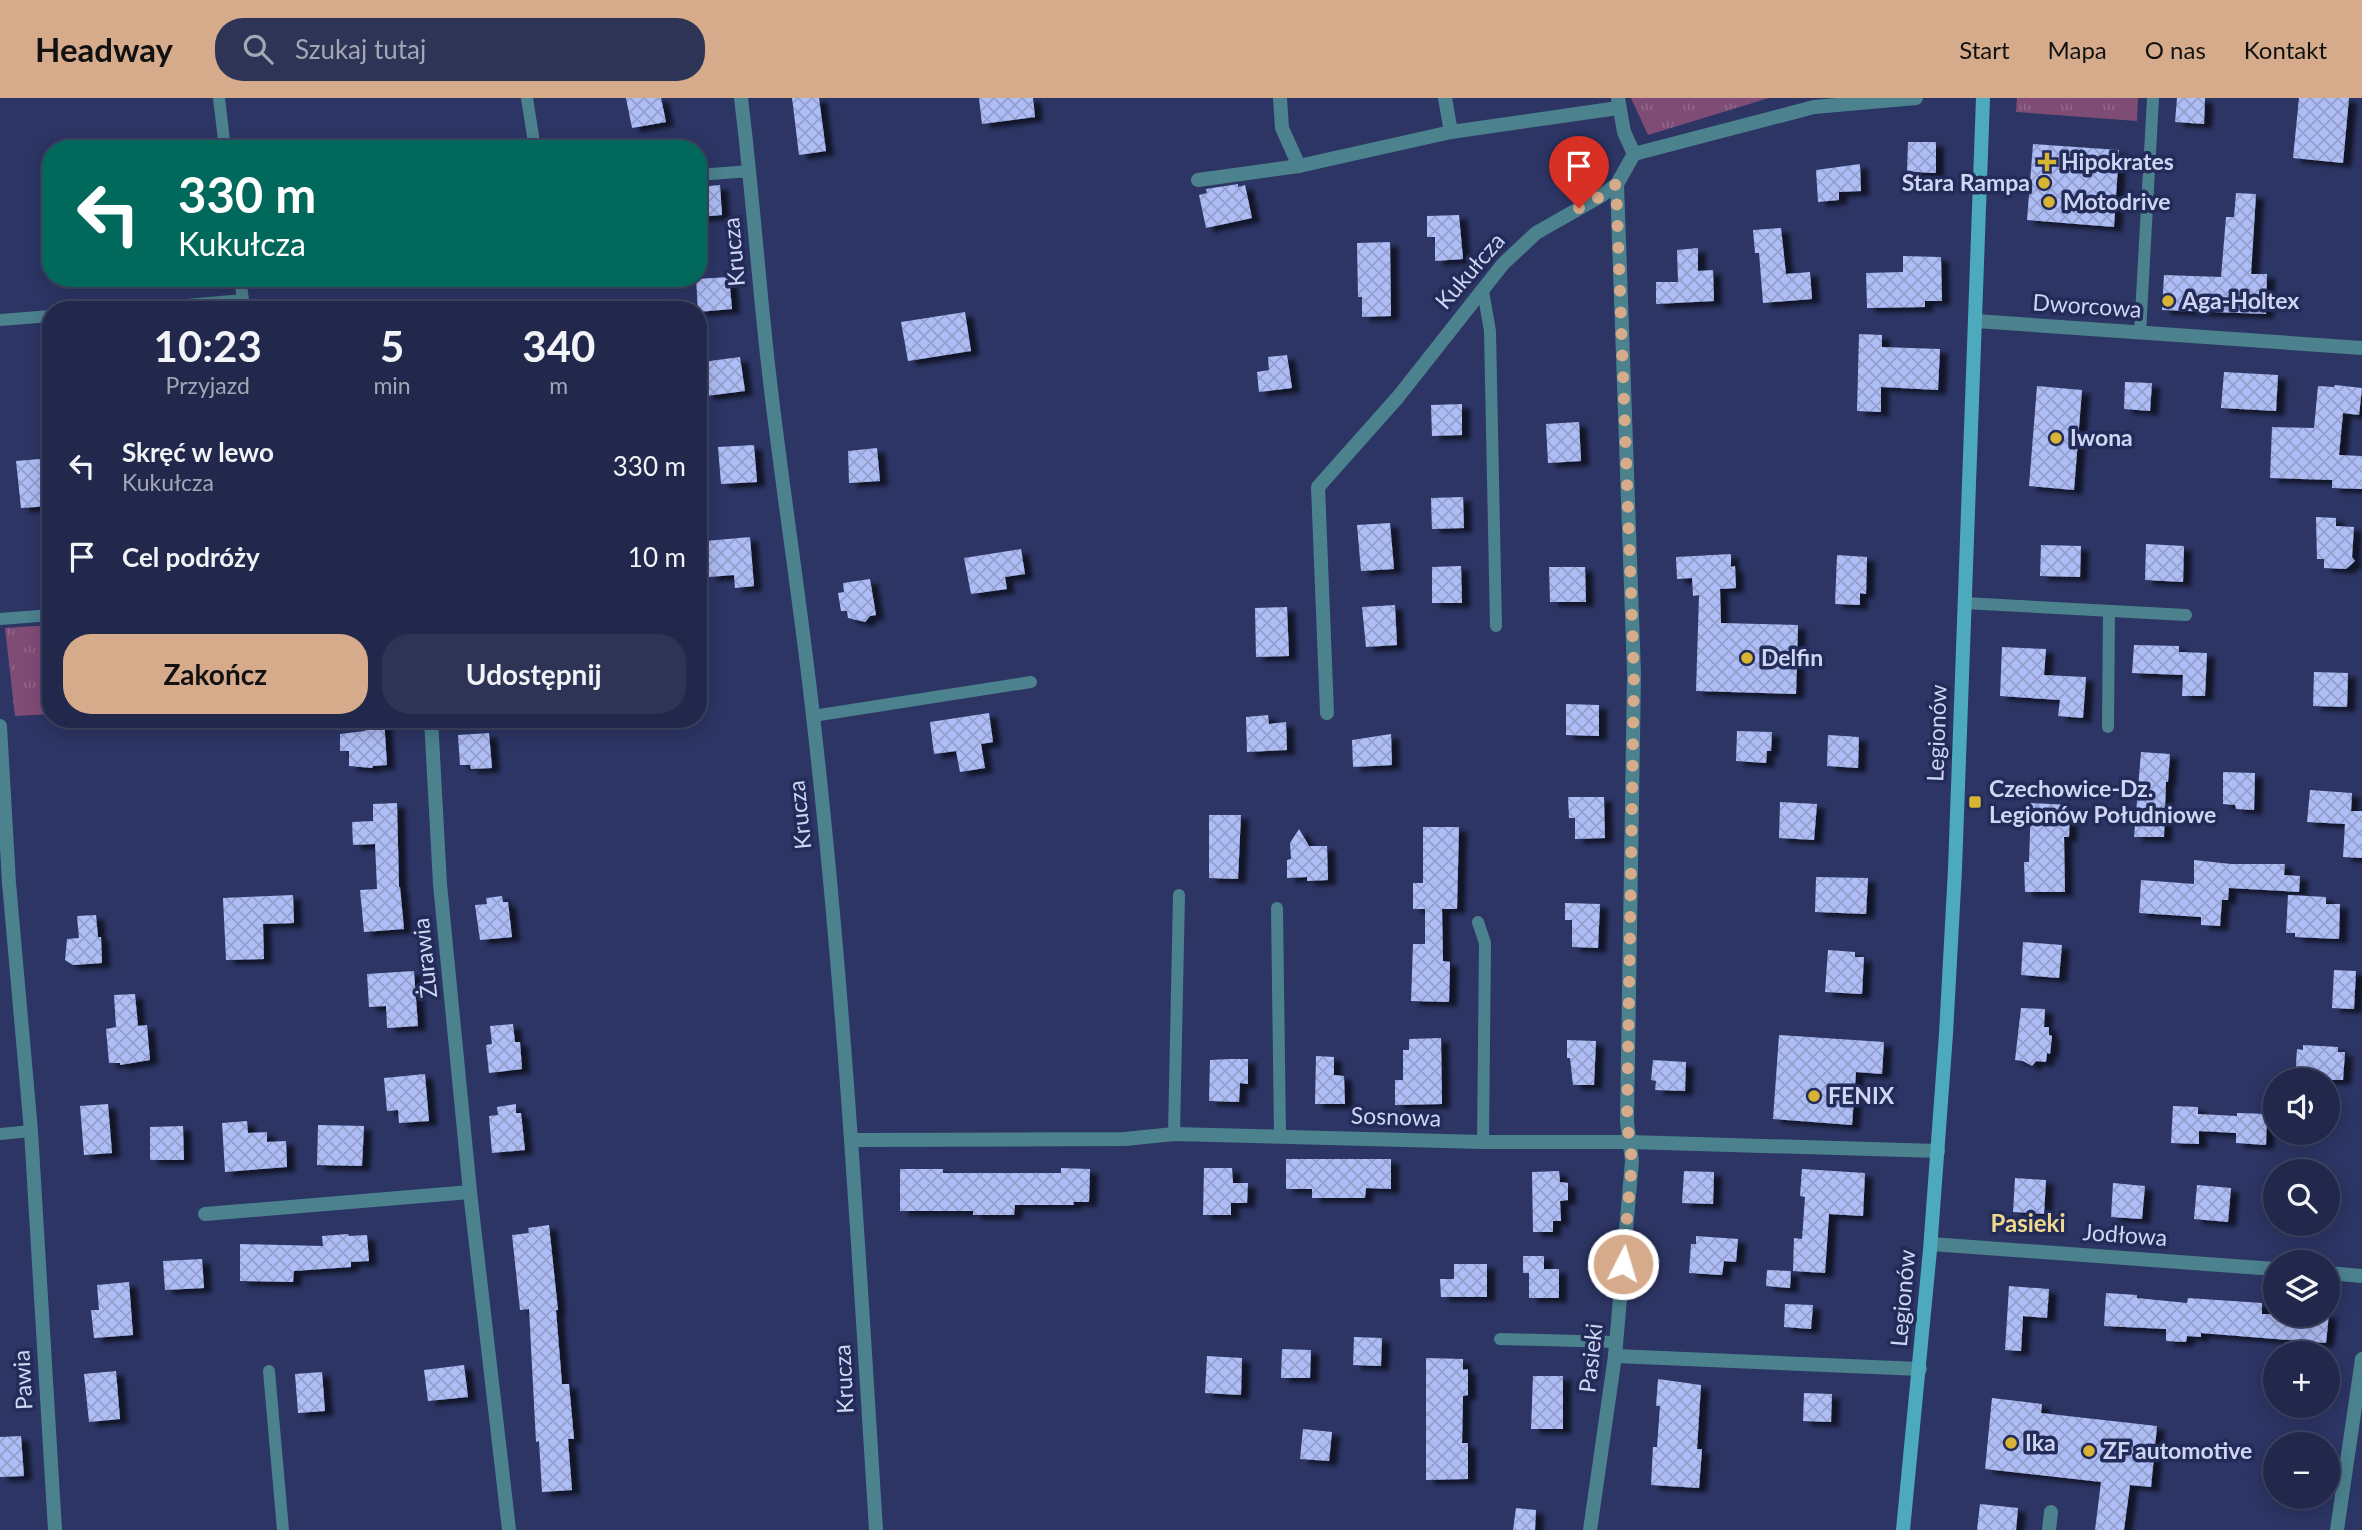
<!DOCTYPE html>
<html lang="pl">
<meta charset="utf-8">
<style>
:root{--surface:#21284b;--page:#2d3455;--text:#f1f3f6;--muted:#a2a6b5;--line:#3e4463;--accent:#d6ab8b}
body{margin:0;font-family:Lato,sans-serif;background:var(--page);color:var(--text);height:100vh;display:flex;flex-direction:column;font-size:26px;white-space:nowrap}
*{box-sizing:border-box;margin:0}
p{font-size:23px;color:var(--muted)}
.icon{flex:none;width:38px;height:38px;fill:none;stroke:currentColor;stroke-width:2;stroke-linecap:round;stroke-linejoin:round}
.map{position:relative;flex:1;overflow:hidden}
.drawer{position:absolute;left:42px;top:203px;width:665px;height:427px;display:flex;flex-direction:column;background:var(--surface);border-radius:28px;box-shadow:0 4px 18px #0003,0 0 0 2px var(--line)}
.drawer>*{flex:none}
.banner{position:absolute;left:42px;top:42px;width:665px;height:147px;border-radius:28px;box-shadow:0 4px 18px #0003,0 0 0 2px var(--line);background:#00695c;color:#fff;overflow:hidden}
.tools{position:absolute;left:2263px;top:970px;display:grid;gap:14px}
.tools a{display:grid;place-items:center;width:77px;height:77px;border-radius:50%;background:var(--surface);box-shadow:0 4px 18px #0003,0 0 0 2px var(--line);font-size:35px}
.pin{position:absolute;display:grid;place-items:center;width:60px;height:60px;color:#fff;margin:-72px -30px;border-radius:50% 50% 50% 0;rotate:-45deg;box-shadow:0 0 7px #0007}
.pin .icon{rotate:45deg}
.me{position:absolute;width:77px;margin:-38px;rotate:5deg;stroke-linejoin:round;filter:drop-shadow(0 0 5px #0008)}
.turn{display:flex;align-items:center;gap:24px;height:147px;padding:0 21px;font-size:32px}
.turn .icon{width:91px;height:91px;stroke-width:2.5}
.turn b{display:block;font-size:49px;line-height:60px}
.eta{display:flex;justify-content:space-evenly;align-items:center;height:119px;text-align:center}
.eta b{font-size:42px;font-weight:700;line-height:49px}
.button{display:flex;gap:14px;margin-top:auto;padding:14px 21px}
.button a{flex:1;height:80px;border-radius:28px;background:var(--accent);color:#111;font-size:28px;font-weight:700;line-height:80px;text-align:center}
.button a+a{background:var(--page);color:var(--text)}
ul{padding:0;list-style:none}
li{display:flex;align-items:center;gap:21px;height:91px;padding:0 21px}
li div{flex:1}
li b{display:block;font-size:26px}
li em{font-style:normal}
header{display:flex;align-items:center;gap:42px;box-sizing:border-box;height:98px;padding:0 35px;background:var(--accent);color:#111}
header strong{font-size:33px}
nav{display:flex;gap:38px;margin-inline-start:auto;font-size:24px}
.search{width:490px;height:63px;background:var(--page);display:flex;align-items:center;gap:18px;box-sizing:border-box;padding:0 24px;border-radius:28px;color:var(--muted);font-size:26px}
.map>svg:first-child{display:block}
.grass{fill:url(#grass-tufts)}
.building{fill:url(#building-cross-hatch);filter:url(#shadow)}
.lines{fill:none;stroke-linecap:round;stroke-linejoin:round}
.lane{stroke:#4b828e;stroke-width:12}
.street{stroke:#4b828e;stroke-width:14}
.secondary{stroke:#4daabd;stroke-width:14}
.route{stroke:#d6ab8b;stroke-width:12;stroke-dasharray:0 21.6}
.poi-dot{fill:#d7b434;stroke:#232b59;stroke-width:2.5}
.labels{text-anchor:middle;stroke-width:7;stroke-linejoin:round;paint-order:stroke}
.poi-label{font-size:23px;font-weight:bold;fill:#ced6f3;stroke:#232b59;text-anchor:start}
.street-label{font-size:23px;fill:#ced6f3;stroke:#232b59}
.neighbourhood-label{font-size:24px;font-weight:bold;fill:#f0d98c;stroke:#232b59}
</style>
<header>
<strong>Headway</strong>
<div class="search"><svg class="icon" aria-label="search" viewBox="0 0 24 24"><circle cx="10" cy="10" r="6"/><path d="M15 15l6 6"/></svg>Szukaj tutaj</div>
<nav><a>Start</a><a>Mapa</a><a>O nas</a><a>Kontakt</a></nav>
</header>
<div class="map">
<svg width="2362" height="1432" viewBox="0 0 2362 1432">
<defs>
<pattern id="grass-tufts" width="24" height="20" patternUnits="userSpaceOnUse" patternTransform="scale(1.75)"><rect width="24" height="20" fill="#7f4c76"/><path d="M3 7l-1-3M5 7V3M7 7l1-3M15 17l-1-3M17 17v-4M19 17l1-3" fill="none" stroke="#90658a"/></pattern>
<pattern id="building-cross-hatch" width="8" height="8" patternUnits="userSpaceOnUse" patternTransform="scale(1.75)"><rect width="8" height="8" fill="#aebdf6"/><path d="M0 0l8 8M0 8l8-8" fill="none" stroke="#929ecb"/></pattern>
<filter id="shadow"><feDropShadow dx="8" dy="4.5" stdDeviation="2" flood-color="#0009"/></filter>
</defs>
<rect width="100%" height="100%" fill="#2c3564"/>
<g class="grass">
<path d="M1631 0H1769L1648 37Z"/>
<path d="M2017 0H2138L2137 23 2016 14Z"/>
<path d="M51 527V616L15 618 5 530Z"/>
</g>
<g class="building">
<path d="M626 0H661L666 24 632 30Z"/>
<path d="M792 0H819L826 53 799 57Z"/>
<path d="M979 0H1033L1035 19 982 26Z"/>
<path d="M2177 0H2205L2204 26 2175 24Z"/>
<path d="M2299 0H2349L2343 65 2293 60Z"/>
<path d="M1908 44H1936V75L1907 74Z"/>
<path d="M2033 46 2119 52 2114 129 2027 122Z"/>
<path d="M1860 66 1861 93 1839 94V102L1818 104 1816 72Z"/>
<path d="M1238 86V89L1245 87 1252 120 1206 130 1199 97 1207 95 1206 91Z"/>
<path d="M720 87 722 117 698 119V89Z"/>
<path d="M2236 95 2256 96 2251 176H2267L2266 216 2162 212 2164 177 2221 179 2226 119H2234Z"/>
<path d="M1459 117 1463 161 1435 163V139H1427V118Z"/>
<path d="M1781 130 1786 176 1810 174 1812 201 1763 205 1759 155H1755L1753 132Z"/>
<path d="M1390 144 1391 218 1362 219V199H1358L1357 145Z"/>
<path d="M1698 150V173L1713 172 1714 203 1656 206V184H1678L1677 152Z"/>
<path d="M1903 158 1941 159 1942 203H1925V209L1867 210 1866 175 1903 174Z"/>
<path d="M729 179 732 211 698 214 696 181Z"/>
<path d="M965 214 971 253 908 263 901 224Z"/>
<path d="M1859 236 1882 237V249L1940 251 1938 292 1881 289V314L1857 313Z"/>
<path d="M1287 257 1292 290 1259 294 1257 274 1269 272 1268 259Z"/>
<path d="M740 259 745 293 706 298 702 264Z"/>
<path d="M2224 274 2278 277 2276 313 2221 310Z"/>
<path d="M2125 284 2152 285 2150 313 2124 311Z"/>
<path d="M2335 287 2362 290 2359 317 2343 315 2339 357 2362 358V391L2332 390V382L2270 380 2272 329 2314 330 2318 288 2334 289Z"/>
<path d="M2037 288 2082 292 2074 392 2029 388Z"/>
<path d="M1462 306V337L1432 338 1431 307Z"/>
<path d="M1579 324 1581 363 1548 365 1546 326Z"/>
<path d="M754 347 757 384 721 386 718 349Z"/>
<path d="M877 350 880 383 849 385 848 353Z"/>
<path d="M51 360V408L21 410 16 363Z"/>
<path d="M1463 399 1464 430 1432 431 1431 400Z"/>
<path d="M2316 419 2336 420V428L2354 429 2352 459 2355 463 2346 471 2324 470V461H2317Z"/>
<path d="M1390 425 1394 471 1361 473 1357 427Z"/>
<path d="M750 439 754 488 735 490 734 477 709 479 706 443Z"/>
<path d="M2146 446 2184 448 2183 484 2145 482Z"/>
<path d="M2041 447 2081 448 2080 479 2040 478Z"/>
<path d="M1021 451 1025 476 1005 479 1007 491 971 496 964 460Z"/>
<path d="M1731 456V469L1735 468 1736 490 1720 491 1721 525 1798 527 1796 596 1696 593 1699 497 1693 498 1692 480 1677 481 1676 459Z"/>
<path d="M1837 457 1867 459 1866 496 1860 495V507L1835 506Z"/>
<path d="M1461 468 1462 505H1432V469Z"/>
<path d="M1549 469H1585L1586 504H1550Z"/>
<path d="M870 481 876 517 870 518 865 524 848 520 847 513H841L838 495 844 494 843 485Z"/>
<path d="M1395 507 1397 547 1366 549 1362 509Z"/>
<path d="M1287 509 1289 558 1256 559 1255 510Z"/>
<path d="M2134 547 2179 548V554L2207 555 2205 598H2182L2183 577 2132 575Z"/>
<path d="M2002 549 2046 551 2044 577 2086 579 2083 620 2058 618 2060 602 2000 598Z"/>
<path d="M2314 574 2348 575 2347 609 2313 608Z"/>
<path d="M1566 606 1599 607V638L1566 637Z"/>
<path d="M989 615 993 644 981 646 985 670 960 674 956 653 934 656 930 624Z"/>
<path d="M1268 617 1269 626 1286 624 1287 652 1247 654 1246 619Z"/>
<path d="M365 621H384L387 667 373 668 372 670 349 668V653H340V636L365 633Z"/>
<path d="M1737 633 1772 634 1771 653H1767L1766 665 1736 663Z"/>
<path d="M489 635 492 670 471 671 470 667H460L458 637Z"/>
<path d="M1391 636 1392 667 1353 669 1352 642Z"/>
<path d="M1828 637 1859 639 1858 670 1827 668Z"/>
<path d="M2141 654 2170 656 2168 684H2166L2164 739H2134Z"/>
<path d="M2223 674 2255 675 2254 712 2236 711 2235 707 2223 706Z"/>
<path d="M2310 692 2352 695 2351 713H2362V760L2343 759 2345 726 2307 724Z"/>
<path d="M1568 699H1604L1605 740 1575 741V720H1569Z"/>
<path d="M1780 704 1817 706 1814 742 1779 740Z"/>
<path d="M397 705 399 789H400L404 831 364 834 360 792 377 791 375 746 353 747 352 724 373 723V706Z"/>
<path d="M2031 705 2070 707 2069 739H2064L2065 794H2025L2024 764H2029Z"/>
<path d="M1209 717H1241L1238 781 1209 780Z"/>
<path d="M1423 729H1459L1457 811H1442L1443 863 1450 864 1449 904 1411 903 1413 846H1425V811H1413V785H1423Z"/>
<path d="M1299 731 1309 748H1327L1328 782 1307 783V779L1287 780V762L1291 761 1290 745Z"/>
<path d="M2194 762 2231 766H2285L2284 777 2300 778 2299 794 2229 790 2228 802H2222L2220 828 2201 827V819L2139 815 2141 782 2194 786Z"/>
<path d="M1816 779 1868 780 1866 816 1815 814Z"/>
<path d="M293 797 294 825 263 826 264 861 226 862 223 800Z"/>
<path d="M2288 797 2326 799V806H2340L2339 841 2295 839V835H2286Z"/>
<path d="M502 798 503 804H508L512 839 480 842 475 807 487 806 486 800Z"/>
<path d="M1565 805 1600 806 1598 850 1572 849V822H1565Z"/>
<path d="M96 817 98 839H101L102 865 73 867 65 862 67 841 79 840 77 818Z"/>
<path d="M2023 844 2062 847 2059 880 2021 877Z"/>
<path d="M1828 852 1855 854V859H1864L1862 896 1825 894Z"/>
<path d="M2334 872 2356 873 2354 911 2332 910Z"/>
<path d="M414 873 418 928 387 930 386 908 369 909 367 876Z"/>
<path d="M135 896 138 928 147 927 150 962 120 967V965H109L106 931 116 929 114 897Z"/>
<path d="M2021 910 2045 911 2044 929H2049V937L2052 938 2050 956 2047 955 2046 964 2036 963 2032 968 2023 963 2015 962Z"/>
<path d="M513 926 515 944H520L522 971 489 975 486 947 492 946 490 928Z"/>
<path d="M1779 937 1884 944 1882 976 1856 974 1852 1027 1773 1021Z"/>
<path d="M1441 940 1442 1006 1395 1007V982H1403V952H1409V941Z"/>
<path d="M1567 942 1596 943 1594 987H1573L1570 960H1567Z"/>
<path d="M2303 947 2338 949V954H2345L2343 982H2295L2297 951 2303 952Z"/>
<path d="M1316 958 1334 959V977L1344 978 1345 1006H1315Z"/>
<path d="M1230 961H1248V986L1240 985 1239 1004 1209 1003 1210 962Z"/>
<path d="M1653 962 1686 964 1685 993 1655 992 1656 983 1651 982Z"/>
<path d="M425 976 429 1023 399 1025 398 1012 387 1013 384 980Z"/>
<path d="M108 1006 112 1055 84 1057 80 1008Z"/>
<path d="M516 1006V1015H521L525 1052 492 1055 489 1018 498 1017 497 1009Z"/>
<path d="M2173 1008 2198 1009V1016L2237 1018V1015L2267 1016 2266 1047 2236 1045V1035L2199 1033V1046L2171 1045Z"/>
<path d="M247 1023 248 1035 267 1034V1044L286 1043 287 1069 225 1074 222 1025Z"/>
<path d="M318 1027 364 1028 362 1068 317 1067Z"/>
<path d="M183 1028 184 1062H150V1029Z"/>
<path d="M1286 1061H1391V1091L1366 1090 1365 1100H1312V1091H1286Z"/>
<path d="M1061 1070 1090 1071 1089 1104H1073L1074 1107H1015L1014 1117H973V1113H900V1071H943V1075H1061Z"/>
<path d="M1204 1070H1232L1233 1085H1248L1247 1105H1231V1117H1203Z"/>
<path d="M1802 1071 1865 1075 1863 1118 1829 1116 1825 1175 1793 1173 1794 1140 1802 1141 1805 1099 1800 1098Z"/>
<path d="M1559 1073 1560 1084 1568 1085V1102L1560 1103 1561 1123H1553V1134H1533L1532 1074Z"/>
<path d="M1684 1073 1714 1074 1713 1106 1682 1105Z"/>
<path d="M2015 1080 2046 1082 2044 1116 2013 1114Z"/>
<path d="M2113 1085 2145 1088 2142 1121 2111 1119Z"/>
<path d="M2197 1087 2231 1090 2228 1124 2194 1121Z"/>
<path d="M549 1127 558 1212H556L562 1286H569L574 1341H568L572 1392 542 1394 539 1343 536 1344 529 1211 520 1212 512 1137 529 1135 528 1130Z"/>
<path d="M348 1136 349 1138 367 1137 369 1163 351 1164V1169L294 1173 293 1184 240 1183V1146L323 1148 322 1138Z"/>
<path d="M1696 1138 1738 1141 1736 1164 1724 1163 1722 1177 1689 1175 1691 1146H1696Z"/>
<path d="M1523 1158H1544V1171H1559V1200H1529V1175H1523Z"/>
<path d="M202 1161 204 1190 165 1192 163 1163Z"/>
<path d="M1454 1166H1487V1199H1441L1440 1181H1454Z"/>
<path d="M1767 1172 1791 1173 1790 1190 1766 1188Z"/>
<path d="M129 1184 133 1237 94 1240 91 1212H99L97 1187Z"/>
<path d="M2009 1188 2049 1191 2047 1220 2023 1218 2021 1253 2005 1252Z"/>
<path d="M2106 1195 2137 1197V1200L2187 1205 2188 1200 2262 1205V1216H2329L2326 1245 2201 1235V1239L2187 1238 2186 1244 2166 1243V1231L2104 1228Z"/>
<path d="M1785 1206 1813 1207 1811 1231 1784 1229Z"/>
<path d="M1354 1239 1382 1240 1381 1268 1353 1267Z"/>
<path d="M1282 1251 1311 1252 1310 1280H1281Z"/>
<path d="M1207 1258 1242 1260 1241 1297 1205 1295Z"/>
<path d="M1426 1260 1463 1261V1272L1468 1271V1297L1463 1298 1462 1345H1468V1381L1426 1382Z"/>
<path d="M464 1267 468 1299 428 1303 424 1272Z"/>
<path d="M116 1273 120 1321 89 1324 84 1276Z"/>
<path d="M322 1274 325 1313 298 1315 295 1276Z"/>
<path d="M1533 1278H1563V1331H1531Z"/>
<path d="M1658 1281 1701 1287 1697 1351H1702L1699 1390 1651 1387 1653 1349H1657L1660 1308H1656Z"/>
<path d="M1804 1295 1832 1296 1831 1324 1803 1323Z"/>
<path d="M1992 1300 2042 1306 2041 1315 2157 1328 2151 1389 2130 1387 2124 1432H2095L2101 1384 1985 1371Z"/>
<path d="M1303 1331 1332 1334 1329 1363 1300 1361Z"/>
<path d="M21 1338 24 1378 0 1379V1339Z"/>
<path d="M1980 1406 2018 1410 2016 1432H1977Z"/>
<path d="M1516 1410 1536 1412 1535 1432H1513Z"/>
</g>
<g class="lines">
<g class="lane">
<path d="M219 0 225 51"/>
<path d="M527 0 535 51"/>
<path d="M698 77 750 73"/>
<path d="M1483 193 1490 233 1496 528"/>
<path d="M130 212 243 202 240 180"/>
<path d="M0 222 51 218"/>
<path d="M2140 235 2153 0"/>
<path d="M1964 505 2186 517"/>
<path d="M0 521 51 517"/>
<path d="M813 618 1031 584"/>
<path d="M2108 629 2109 513"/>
<path d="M1277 810 1280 1038"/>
<path d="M1478 824 1485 845 1483 1044"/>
<path d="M0 1036 31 1033"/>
<path d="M1174 1036 1179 797"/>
<path d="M1500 1241 1616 1244"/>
<path d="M269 1273 283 1432"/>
</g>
<g class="street">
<path d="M741 0C752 89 758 177 768 266 781 383 800 500 813 618 844 888 859 1160 876 1432"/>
<path d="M1280 0 1282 30 1299 68"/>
<path d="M1445 0 1451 34 1618 10"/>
<path d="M1618 0 1624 34 1634 56"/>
<path d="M1198 82 1299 68 1451 34"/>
<path d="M1976 223 2362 250"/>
<path d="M1327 615 1318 389 1398 299 1503 166 1536 135 1601 98 1617 86 1634 56 1814 9 1916 0"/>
<path d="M431 621 440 786 470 1094 509 1432"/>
<path d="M0 628 9 785 31 1033 55 1432"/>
<path d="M852 1042 1125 1041 1174 1036 1483 1044H1630L1938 1053"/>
<path d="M205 1116 470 1094"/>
<path d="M1931 1146 2275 1171"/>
<path d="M2328 1175 2362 1178"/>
<path d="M1615 1258 1920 1271"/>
<path d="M1590 1432 1615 1258 1632 1063 1627 1024 1634 576 1617 86"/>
<path d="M2049 1432 2051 1414"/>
<path d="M2337 1432 2362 1261"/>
</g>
<path class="secondary" d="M1903 1432 1930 1152 1946 936 1955 771 1983 0"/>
</g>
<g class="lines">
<path class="route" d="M1579 110 1601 98 1616 86 1634 576 1627 1024 1632 1063 1623 1166"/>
</g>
<g class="poi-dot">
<path d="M2043.5 53.5h7v7h7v7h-7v7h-7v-7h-7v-7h7z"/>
<circle cx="2044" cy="85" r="7"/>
<circle cx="2049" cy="104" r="7"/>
<circle cx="2168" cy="203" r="7"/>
<circle cx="2056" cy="340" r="7"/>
<circle cx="1747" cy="560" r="7"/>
<rect x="1968" y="697" width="14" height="14" rx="3.5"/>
<circle cx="1814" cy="998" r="7"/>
<circle cx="2011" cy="1345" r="7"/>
<circle cx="2089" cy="1353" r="7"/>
</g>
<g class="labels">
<g class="poi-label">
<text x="2061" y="72">Hipokrates</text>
<text x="2030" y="93" text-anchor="end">Stara Rampa</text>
<text x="2063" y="112">Motodrive</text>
<text x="2182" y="211">Aga-Holtex</text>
<text x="2070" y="348">Iwona</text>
<text x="1761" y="568">Delfin</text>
<text x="1989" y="699">Czechowice-Dz.<tspan x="1989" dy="26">Legionów Południowe</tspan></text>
<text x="1828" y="1006">FENIX</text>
<text x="2025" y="1353">Ika</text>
<text x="2103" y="1361">ZF automotive</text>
</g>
<g class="street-label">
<text transform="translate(734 154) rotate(-95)" y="8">Krucza</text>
<text transform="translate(1470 173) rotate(-49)" y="8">Kukułcza</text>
<text transform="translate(2087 208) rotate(4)" y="8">Dworcowa</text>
<text transform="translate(1937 635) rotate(-88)" y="8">Legionów</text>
<text transform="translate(800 717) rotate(-96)" y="8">Krucza</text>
<text transform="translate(425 860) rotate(-96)" y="8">Żurawia</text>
<text transform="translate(1396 1019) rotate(2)" y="8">Sosnowa</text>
<text transform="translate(2125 1137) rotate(4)" y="8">Jodłowa</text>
<text transform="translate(1903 1200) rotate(-85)" y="8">Legionów</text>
<text transform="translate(1591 1260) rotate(-84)" y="8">Pasieki</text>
<text transform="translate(844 1281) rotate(-93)" y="8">Krucza</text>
<text transform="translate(23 1282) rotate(-93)" y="8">Pawia</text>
</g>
<g class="neighbourhood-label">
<text x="2028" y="1134">Pasieki</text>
</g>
</g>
</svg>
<div class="tools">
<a><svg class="icon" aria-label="sound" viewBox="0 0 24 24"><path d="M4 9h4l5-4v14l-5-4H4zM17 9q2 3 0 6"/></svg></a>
<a><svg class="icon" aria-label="search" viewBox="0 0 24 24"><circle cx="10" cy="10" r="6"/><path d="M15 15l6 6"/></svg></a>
<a><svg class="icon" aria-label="layers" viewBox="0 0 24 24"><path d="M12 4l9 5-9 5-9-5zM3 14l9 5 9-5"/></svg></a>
<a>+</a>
<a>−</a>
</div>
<div class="pin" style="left:1579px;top:110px;background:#d93025"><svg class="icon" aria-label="arrive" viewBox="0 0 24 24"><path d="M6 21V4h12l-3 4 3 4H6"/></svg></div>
<svg class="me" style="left:1623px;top:1166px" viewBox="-20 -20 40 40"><circle r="17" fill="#d6ab8b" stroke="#fff" stroke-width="3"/><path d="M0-11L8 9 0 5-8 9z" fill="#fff"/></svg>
<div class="banner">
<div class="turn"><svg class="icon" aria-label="left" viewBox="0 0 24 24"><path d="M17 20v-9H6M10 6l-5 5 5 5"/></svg><div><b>330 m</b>Kukułcza</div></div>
</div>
<section class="drawer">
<div class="eta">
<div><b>10:23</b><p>Przyjazd</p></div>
<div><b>5</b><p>min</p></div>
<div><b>340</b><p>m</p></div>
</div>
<ul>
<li><svg class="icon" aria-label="left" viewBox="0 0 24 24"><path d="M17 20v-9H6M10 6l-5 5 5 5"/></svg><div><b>Skręć w lewo</b><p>Kukułcza</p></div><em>330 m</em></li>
<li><svg class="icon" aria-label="arrive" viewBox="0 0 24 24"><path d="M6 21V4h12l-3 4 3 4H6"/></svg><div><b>Cel podróży</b></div><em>10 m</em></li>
</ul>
<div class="button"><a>Zakończ</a><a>Udostępnij</a></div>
</section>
</div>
